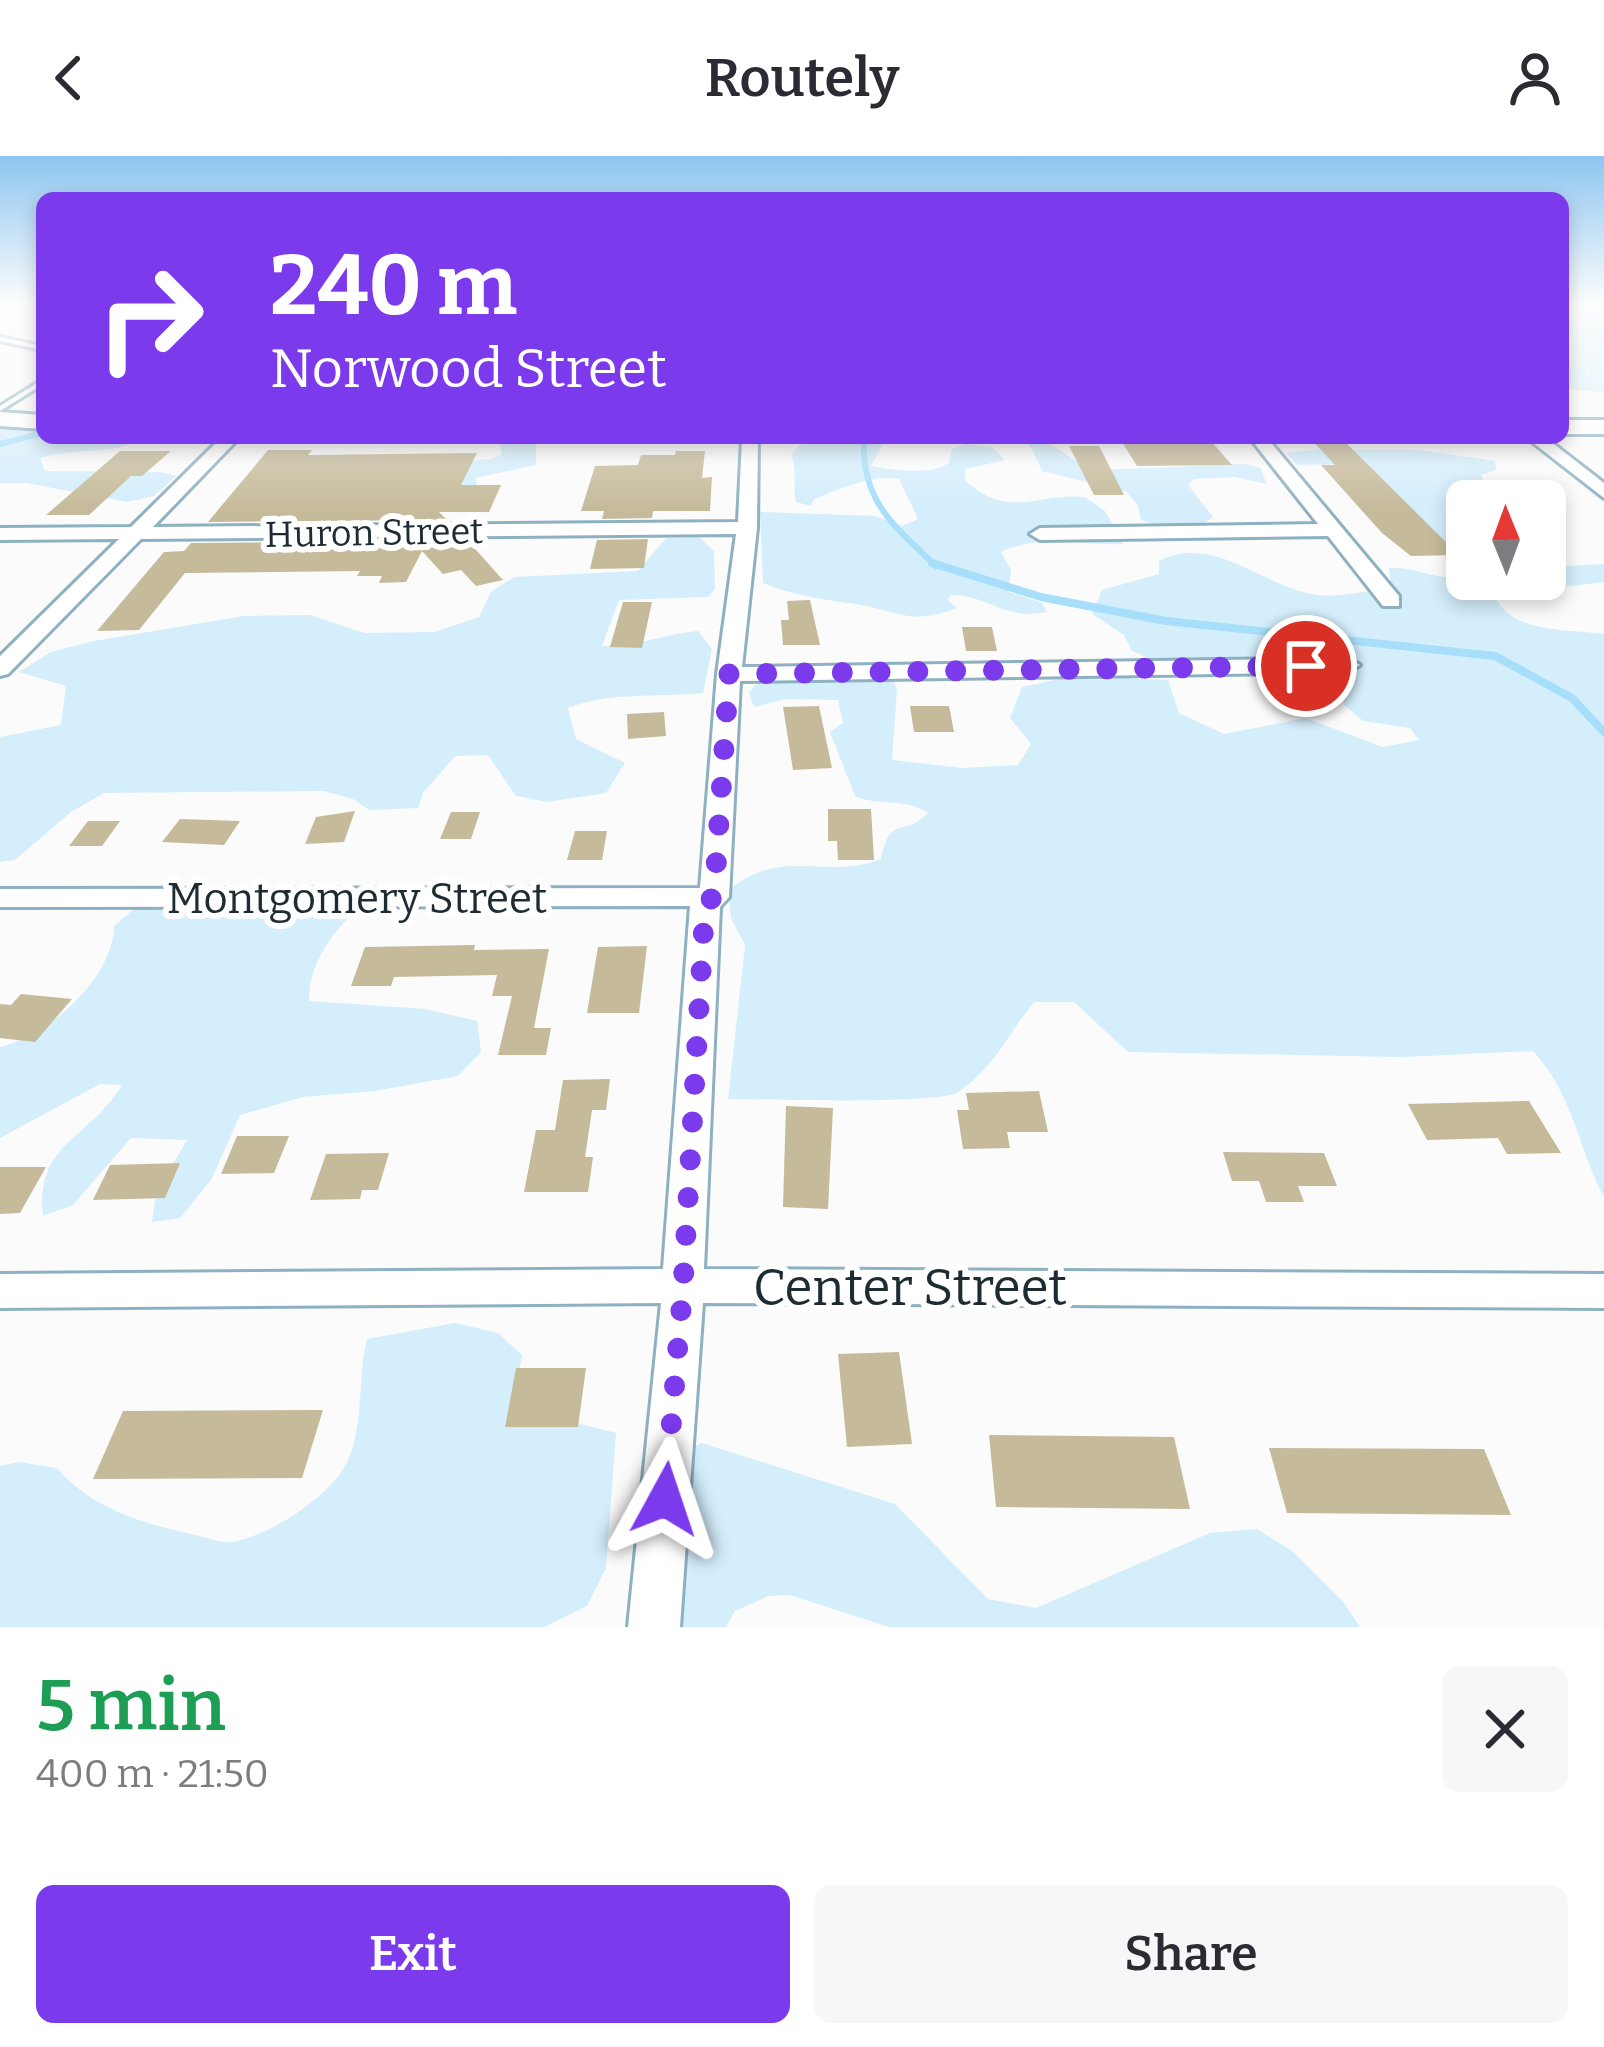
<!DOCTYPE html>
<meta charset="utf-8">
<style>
:root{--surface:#fff;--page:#f7f7f7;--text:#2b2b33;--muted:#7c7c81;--accent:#7c3aed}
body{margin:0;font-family:Bitter,serif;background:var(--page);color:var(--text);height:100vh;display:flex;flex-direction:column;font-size:45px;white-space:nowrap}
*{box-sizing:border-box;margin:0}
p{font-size:39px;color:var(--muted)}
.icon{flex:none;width:66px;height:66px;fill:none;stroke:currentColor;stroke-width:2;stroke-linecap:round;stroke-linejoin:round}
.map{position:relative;height:1471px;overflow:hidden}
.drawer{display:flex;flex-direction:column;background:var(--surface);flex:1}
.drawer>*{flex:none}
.banner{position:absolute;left:36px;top:36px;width:1533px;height:252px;border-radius:18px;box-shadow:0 6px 18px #0003;background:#7c3aed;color:#fff;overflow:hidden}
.needle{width:78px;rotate:359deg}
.controls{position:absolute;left:1446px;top:324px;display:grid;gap:24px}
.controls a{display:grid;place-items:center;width:120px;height:120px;border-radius:18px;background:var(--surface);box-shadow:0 6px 18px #0003;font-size:60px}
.pin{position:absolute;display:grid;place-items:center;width:102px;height:102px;color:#fff;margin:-51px;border:6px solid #fff;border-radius:50%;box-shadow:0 3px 12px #0007}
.me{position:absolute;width:132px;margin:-66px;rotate:5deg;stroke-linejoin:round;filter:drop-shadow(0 0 9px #0008)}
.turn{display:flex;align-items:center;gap:42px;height:252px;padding:0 36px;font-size:54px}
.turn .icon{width:156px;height:156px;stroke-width:2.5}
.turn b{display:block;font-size:84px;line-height:102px}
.round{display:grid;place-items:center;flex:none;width:126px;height:126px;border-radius:18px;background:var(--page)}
.overview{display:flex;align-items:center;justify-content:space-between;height:204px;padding:0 36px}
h1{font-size:72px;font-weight:600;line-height:90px;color:#1e9e55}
.button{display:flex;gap:24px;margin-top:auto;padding:24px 36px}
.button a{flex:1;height:138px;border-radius:18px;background:var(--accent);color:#fff;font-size:48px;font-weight:600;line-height:138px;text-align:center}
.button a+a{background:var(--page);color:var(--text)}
header{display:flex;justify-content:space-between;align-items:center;height:156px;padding:0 36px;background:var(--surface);font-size:54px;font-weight:600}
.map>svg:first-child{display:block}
.green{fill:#d4eefc}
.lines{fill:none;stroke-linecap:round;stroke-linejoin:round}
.stream-far1{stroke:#a7dffb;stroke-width:6}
.stream{stroke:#a7dffb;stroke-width:8}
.building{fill:#c5ba9a}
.lane-casing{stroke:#8eb1c2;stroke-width:6}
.street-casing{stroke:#8eb1c2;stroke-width:6}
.secondary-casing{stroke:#8eb1c2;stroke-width:6}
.lane{fill:#fff;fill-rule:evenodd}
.street{fill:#fff;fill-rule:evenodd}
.secondary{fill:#fff;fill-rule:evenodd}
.route{stroke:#7c3aed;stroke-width:21;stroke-dasharray:0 37.8}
.labels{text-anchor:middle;stroke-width:12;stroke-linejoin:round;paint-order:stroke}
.far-street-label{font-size:36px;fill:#1d2b32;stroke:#fff}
.street-label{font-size:42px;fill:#1d2b32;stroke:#fff}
.near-street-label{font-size:51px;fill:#1d2b32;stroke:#fff}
</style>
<header><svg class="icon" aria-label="back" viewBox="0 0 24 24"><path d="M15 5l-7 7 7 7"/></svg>Routely<svg class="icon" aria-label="person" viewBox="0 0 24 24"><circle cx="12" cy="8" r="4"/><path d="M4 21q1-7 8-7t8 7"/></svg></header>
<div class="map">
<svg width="1604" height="1471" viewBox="0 0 1604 1471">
<rect width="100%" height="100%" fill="#fbfbfb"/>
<g class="green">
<path d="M1563 149H1604V237L1563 232Z"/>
<path d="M0 270 42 272V282H143C113 300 73 291 40 302L45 315 160 316 176 320 154 340 127 346 26 327H0Z"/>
<path d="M499 282H536V309L475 322 478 332 368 311 492 303 502 298Z"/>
<path d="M807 282H878L882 289 871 310C893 314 930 320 949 307L952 293 965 288 992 291 1005 304 965 313V324C1008 365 1037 336 1085 341L1105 355 1123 388C1081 390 1042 377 1001 396L1011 414 1009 436 1042 447 1047 456C1004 465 987 438 950 439L948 444 957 452C908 470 901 455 855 448 822 443 794 440 763 427L760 356 875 360 902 370 918 363 899 323C872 318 839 333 813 344L811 350 796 346C792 328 798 315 791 298Z"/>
<path d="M1021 282C1057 282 1065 305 1097 314L1245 308 1260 312 1267 328 1234 321 1194 323 1188 329 1213 361C1194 377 1163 372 1141 364L1138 350 1127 336 1042 315 1032 293Z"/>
<path d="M1323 293 1419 294 1495 305 1496 314 1481 319 1492 345H1467V423H1545V411L1604 408V426L1495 440C1511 478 1568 473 1604 478V1041C1577 990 1573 938 1533 895L1402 901 1128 896 1074 846H1034C1007 879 994 912 958 936 940 949 764 943 728 943L745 789 731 762 728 735C781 689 827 725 881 703 890 657 905 682 928 657 906 641 879 651 855 640L830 576 843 567 838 544 785 543 754 551 749 537 758 526 892 521 897 533 892 604 962 612 1018 609 1031 588 1010 562 1022 531 1073 520 1168 524 1179 557 1224 578 1306 562 1383 591 1419 584 1410 572 1363 565 1343 548 1357 510 1340 504 1151 503 1132 495 1124 479 1092 458 1102 434 1159 418V405C1214 377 1264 432 1317 439 1340 442 1368 434 1391 432L1389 412C1415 410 1434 425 1463 421L1460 394 1426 376 1349 308 1297 309 1286 297Z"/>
<path d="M699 381 714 395 715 433 708 441 619 444 602 490C636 491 665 478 698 475L712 493 703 537C657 542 612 535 568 552L576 583 625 607 606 637 547 646 516 640 488 599 455 600 423 637 418 652 369 654 353 643 324 635 104 637 71 656 15 704 0 706V581L61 569 66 530 19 516 51 496 94 485 243 460 310 459 364 477 435 476 479 461 491 436 514 421 638 415 666 382Z"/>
<path d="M198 749 316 750 349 761C326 785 309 812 309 845L425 853 477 865 481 896 458 920 375 935 303 941 240 959 211 1024 180 1062 152 1066 156 1037 187 984 131 982 73 1049 43 1060C35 987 89 984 122 929L100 928 0 982V891C50 879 113 822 114 770L134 753Z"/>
<path d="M455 1167 498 1177 522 1199 517 1229 542 1258 616 1277 606 1412 587 1450 544 1471H0V1310L18 1306 57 1312C93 1354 143 1367 195 1379 206 1381 221 1388 232 1386 269 1380 326 1343 345 1310 365 1273 357 1223 367 1183Z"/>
<path d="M702 1287 895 1348 988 1443 1036 1452 1210 1377 1257 1373 1292 1395 1344 1447 1360 1471H889L790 1439 769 1440 735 1455 726 1471H669L682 1296Z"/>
</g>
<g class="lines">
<g class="stream-far1">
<path d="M864 284C861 345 895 371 936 410"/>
<path d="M0 288 42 277"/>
</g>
<path class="stream" d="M932 407 1041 441 1166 465 1495 500 1572 542 1604 576"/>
</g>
<g class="building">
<path d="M1310 282H1341L1459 399 1411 400 1382 377 1321 309H1335Z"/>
<path d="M1211 285 1232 309 1137 310 1122 286Z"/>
<path d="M1069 290H1099L1124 339H1094Z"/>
<path d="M268 294H312L308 299 477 297 461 329H501L489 356H439L447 364 208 366Z"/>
<path d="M120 295H171L142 320H131L89 359H46Z"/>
<path d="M676 295H705L702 322 712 321 710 355H653L652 362 602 363 604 355H581L595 310 638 309 641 299H675Z"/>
<path d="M648 383 644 412 590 413 597 384Z"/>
<path d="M468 385 503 424 476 430 461 414 443 418 422 395 406 426 379 427 382 420H357L360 415 185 417 139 474 97 475 164 396 184 395 191 387Z"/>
<path d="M810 444 820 489H783L781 464H789L787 445Z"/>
<path d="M623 446H652L642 492 610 491Z"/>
<path d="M962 471H992L997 495H966Z"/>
<path d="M819 550 832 612 793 614 783 551Z"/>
<path d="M910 550H949L954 576H914Z"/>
<path d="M664 556 666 580 628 583 627 558Z"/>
<path d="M828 653H871L874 704H838L837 685H828Z"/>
<path d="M355 655 344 686 305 688 316 661Z"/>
<path d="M451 656H480L471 683H440Z"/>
<path d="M180 663 240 665 224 689 162 686Z"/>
<path d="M88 665H120L102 690H69Z"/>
<path d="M575 675H607L602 704H567Z"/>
<path d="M475 789 474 794 549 793 534 872H551L546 899H498L512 840H492L497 819 394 821 391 830H351L365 791Z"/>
<path d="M647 790 639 857H587L598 791Z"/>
<path d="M21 838 72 843 35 886 0 882V848L11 849Z"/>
<path d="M610 923 606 954H592L585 1001H593L588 1036H524L536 974H555L563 924Z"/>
<path d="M1039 935 1048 976H1007L1010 992 963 993 957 954H969L966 937Z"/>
<path d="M1529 945 1561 997 1507 998 1498 982 1427 984 1408 948Z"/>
<path d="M786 950 833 952 828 1053 783 1051Z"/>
<path d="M237 980H289L274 1017 221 1018Z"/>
<path d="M1223 996 1324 997 1337 1030H1298L1304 1046H1266L1259 1025H1232Z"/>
<path d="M389 997 378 1034H362L360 1043 310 1044 326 998Z"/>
<path d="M180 1007 165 1042 93 1044 110 1009Z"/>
<path d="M0 1011H46L20 1057 0 1058Z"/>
<path d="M899 1196 912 1288 847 1291 838 1198Z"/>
<path d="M516 1212H586L578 1271H505Z"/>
<path d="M323 1254 302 1322 93 1323 123 1255Z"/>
<path d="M989 1279 1174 1281 1190 1353 996 1351Z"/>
<path d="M1269 1292 1484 1293 1511 1359 1287 1357Z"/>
</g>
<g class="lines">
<g class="lane-casing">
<g id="lane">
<path d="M0 181 42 190V194L0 185Z"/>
<path d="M42 224V229L0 255V250Z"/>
</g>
</g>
<g class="street-casing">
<g id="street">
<path d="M221 282H239L153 371 738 366 742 282H758L757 372 742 511 1348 502 1360 509 1348 516 740 525 729 741 720 751 704 1113 1604 1118V1152L703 1147 680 1471H628L661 1147 0 1152V1118L663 1113 690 750 0 751V733L700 732 717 518 736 378 141 383 8 518 0 520V500L119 383 0 384V372L131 371Z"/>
<path d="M1250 282H1267L1399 440V450H1383L1328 380 1040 384 1030 378 1040 372 1318 368Z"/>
<path d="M1527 282H1546L1604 327V342Z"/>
</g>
</g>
<g class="secondary-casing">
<g id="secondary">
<path d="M0 256 42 259V273L0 270Z"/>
<rect x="1563" y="264" width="41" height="14"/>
</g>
</g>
<use href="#lane" class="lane"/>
<use href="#street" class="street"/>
<use href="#secondary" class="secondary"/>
</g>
<linearGradient id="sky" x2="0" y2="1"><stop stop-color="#8ec5f0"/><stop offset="0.42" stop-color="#fdfdfd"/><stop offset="1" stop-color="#fdfdfd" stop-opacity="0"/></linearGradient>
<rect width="1604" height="355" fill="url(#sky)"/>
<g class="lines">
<path class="route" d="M665 1343 683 1130 705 747 714 741 729 518 1306 510"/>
</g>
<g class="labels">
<g class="far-street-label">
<text transform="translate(374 376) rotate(-1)" y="13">Huron Street</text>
</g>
<g class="street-label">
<text x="357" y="757">Montgomery Street</text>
</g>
<g class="near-street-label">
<text x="910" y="1149">Center Street</text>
</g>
</g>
</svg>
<div class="controls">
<a><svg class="needle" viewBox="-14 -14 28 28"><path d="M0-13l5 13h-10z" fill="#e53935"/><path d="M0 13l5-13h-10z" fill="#7c7c81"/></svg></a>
</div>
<div class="pin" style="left:1306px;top:510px;background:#d93025"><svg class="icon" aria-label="arrive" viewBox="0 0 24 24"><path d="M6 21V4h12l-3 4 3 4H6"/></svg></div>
<svg class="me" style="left:665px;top:1343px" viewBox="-20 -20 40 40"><path d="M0-17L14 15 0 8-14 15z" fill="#7c3aed" stroke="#fff" stroke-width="4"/></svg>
<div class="banner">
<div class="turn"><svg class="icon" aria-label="right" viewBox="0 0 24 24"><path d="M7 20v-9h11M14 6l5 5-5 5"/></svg><div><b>240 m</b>Norwood Street</div></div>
</div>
</div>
<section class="drawer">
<div class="overview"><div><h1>5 min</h1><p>400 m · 21:50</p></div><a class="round"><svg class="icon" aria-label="close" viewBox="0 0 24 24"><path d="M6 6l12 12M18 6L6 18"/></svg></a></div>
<div class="button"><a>Exit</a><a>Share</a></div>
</section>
